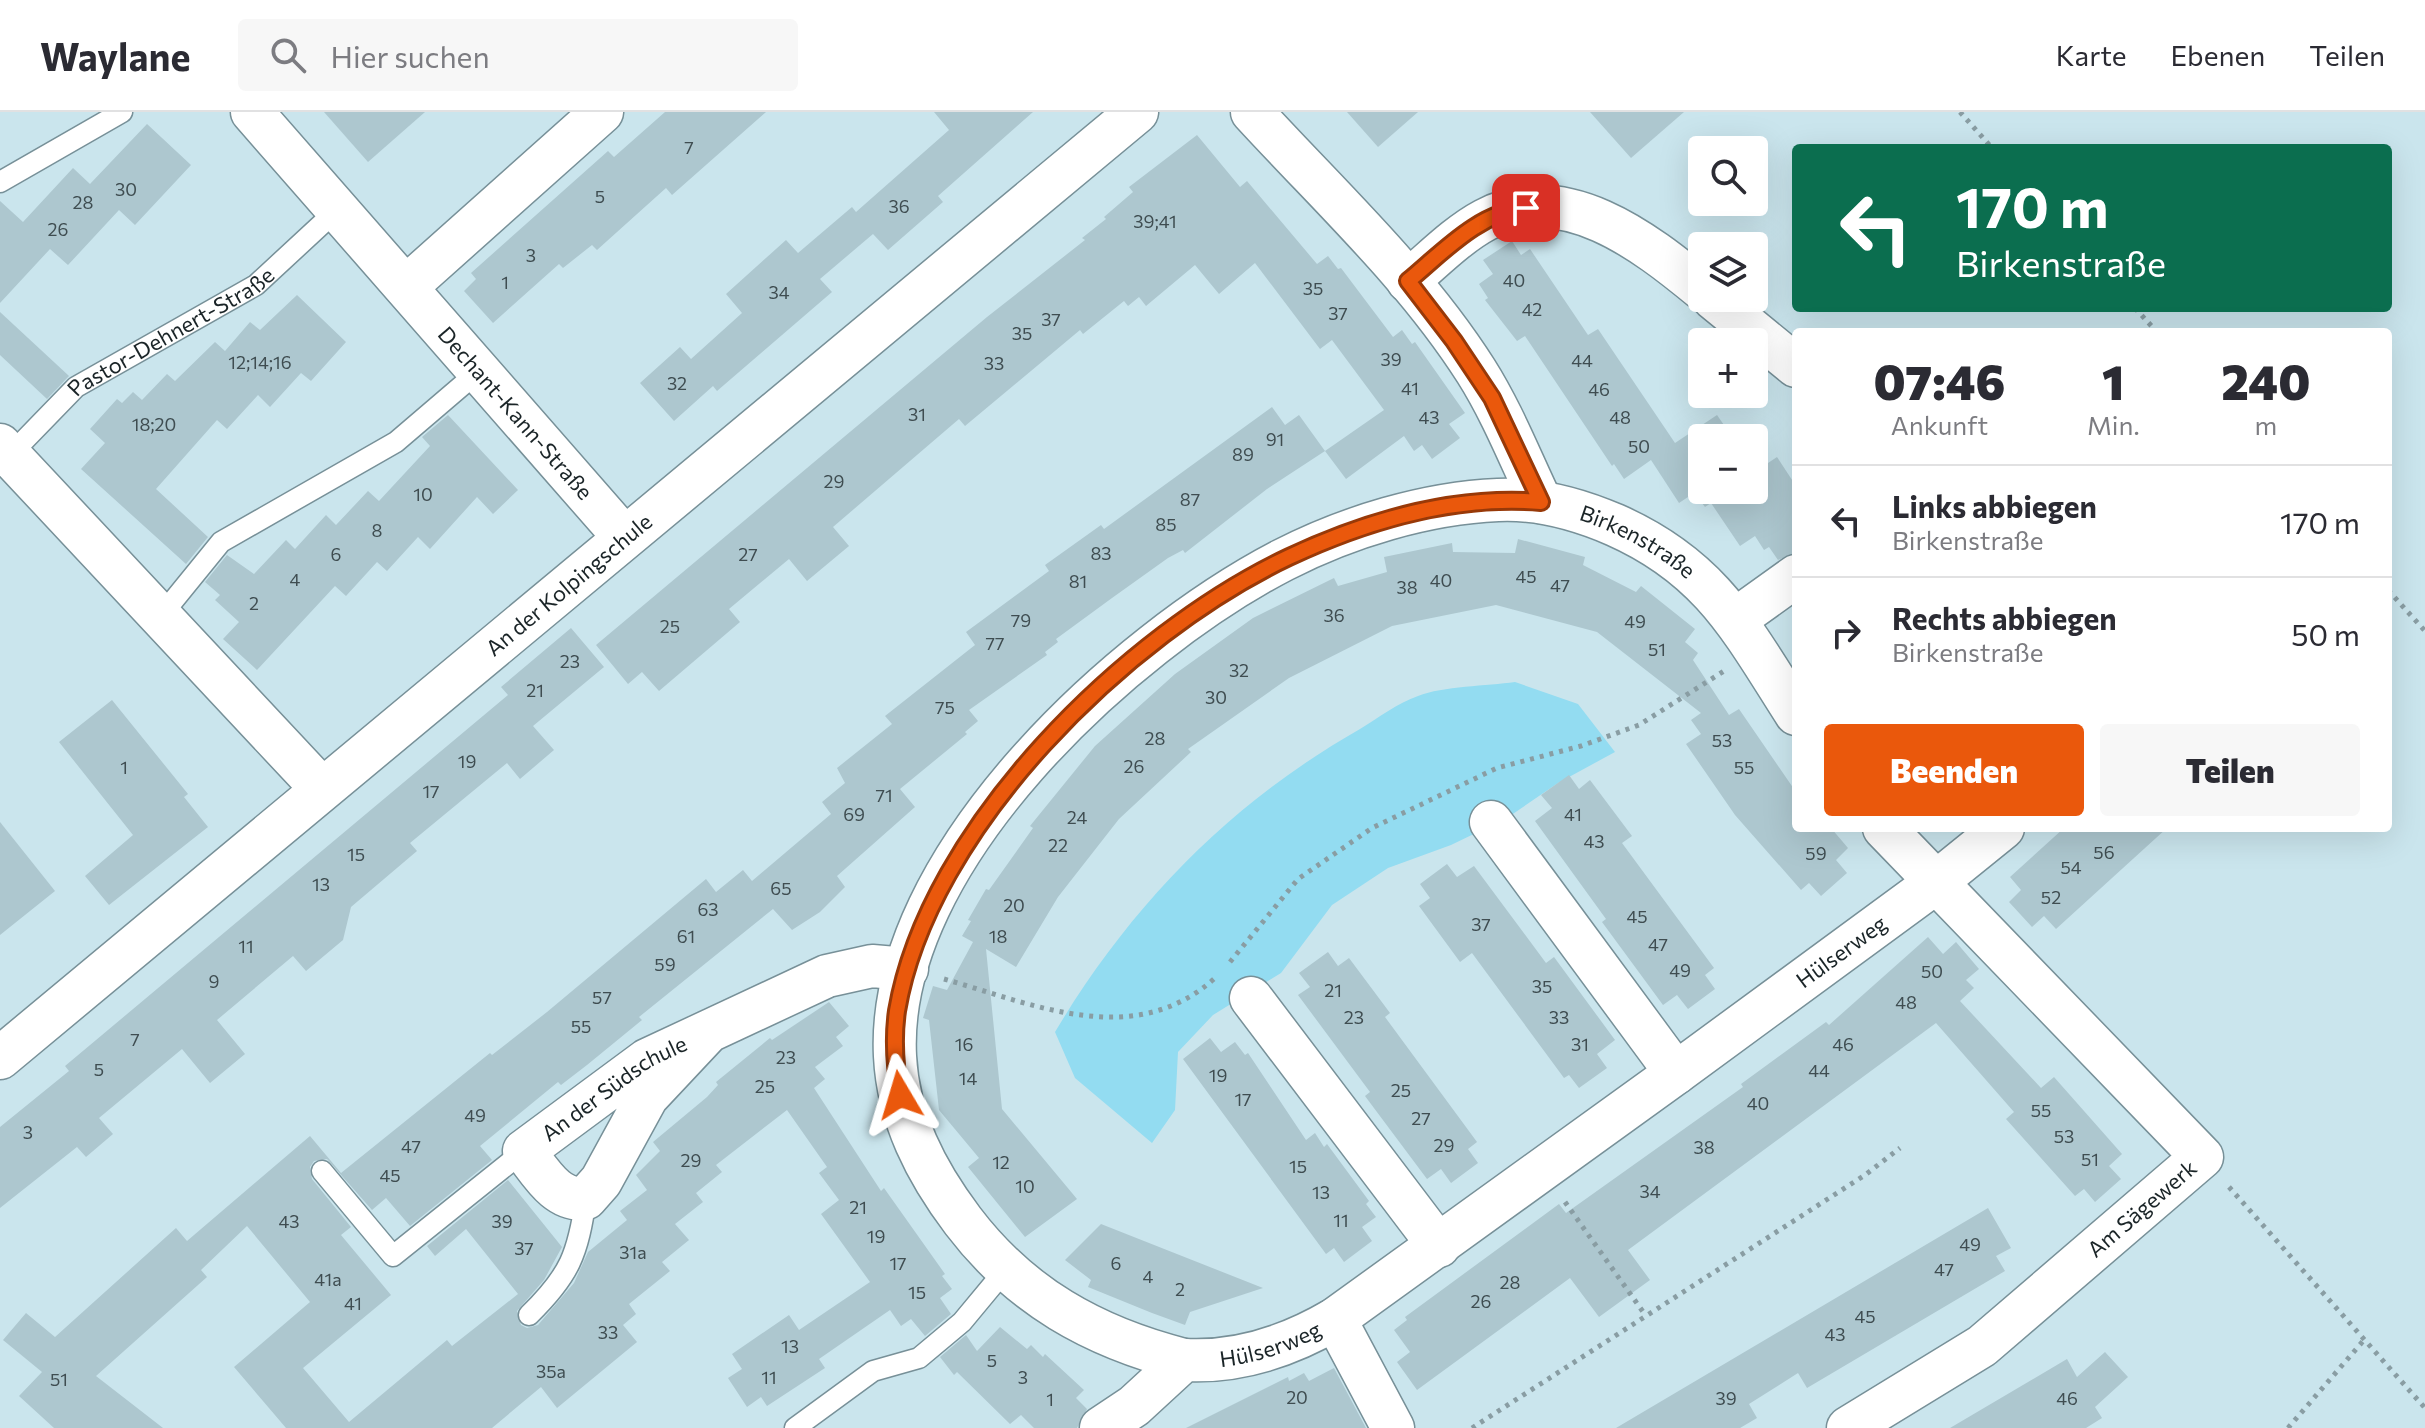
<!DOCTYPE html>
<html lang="de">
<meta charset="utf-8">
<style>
:root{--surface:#fff;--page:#f7f7f7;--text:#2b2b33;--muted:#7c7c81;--line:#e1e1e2;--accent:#ea580c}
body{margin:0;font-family:Commissioner,sans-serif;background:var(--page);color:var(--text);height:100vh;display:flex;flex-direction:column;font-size:30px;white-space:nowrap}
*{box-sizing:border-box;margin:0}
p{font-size:26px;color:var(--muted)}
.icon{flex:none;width:44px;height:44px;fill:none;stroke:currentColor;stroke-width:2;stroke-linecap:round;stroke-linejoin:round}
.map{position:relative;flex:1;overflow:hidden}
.panel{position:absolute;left:1792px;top:216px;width:600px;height:504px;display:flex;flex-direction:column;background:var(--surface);border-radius:8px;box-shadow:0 8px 32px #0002}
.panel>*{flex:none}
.hud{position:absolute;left:1792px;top:32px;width:600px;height:168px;border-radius:8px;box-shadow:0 8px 32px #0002;background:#0b6e4f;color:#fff;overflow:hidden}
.fabs{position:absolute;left:1688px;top:24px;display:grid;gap:16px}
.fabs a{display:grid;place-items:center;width:80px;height:80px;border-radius:8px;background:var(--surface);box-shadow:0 8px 32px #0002;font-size:40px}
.pin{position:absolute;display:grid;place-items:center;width:68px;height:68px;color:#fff;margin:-34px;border-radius:16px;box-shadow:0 4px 12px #0006}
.me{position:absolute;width:88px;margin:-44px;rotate:353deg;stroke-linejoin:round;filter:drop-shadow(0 0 6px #0008)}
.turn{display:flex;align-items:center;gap:28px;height:168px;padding:0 32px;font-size:36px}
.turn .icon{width:104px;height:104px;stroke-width:2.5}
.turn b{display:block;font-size:56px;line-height:68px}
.eta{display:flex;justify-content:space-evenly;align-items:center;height:136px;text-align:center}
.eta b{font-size:48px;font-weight:800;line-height:56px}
.action{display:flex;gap:16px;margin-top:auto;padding:16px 32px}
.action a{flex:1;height:92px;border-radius:8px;background:var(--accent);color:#fff;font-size:32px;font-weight:800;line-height:92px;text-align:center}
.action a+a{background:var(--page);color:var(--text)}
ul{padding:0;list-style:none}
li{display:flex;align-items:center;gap:24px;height:112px;padding:0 32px;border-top:2px solid var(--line)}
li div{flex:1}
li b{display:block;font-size:30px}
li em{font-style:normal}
header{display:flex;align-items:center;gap:48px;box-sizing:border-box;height:112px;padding:0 40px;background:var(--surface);border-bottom:2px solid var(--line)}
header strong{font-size:38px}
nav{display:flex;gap:44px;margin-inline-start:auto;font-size:28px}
.search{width:560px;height:72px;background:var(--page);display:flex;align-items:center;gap:20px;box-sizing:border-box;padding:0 28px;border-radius:8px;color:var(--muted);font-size:30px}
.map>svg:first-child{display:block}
.green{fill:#93dcf1}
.building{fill:#adc7cf}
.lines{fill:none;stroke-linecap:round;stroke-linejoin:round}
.service-casing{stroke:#779098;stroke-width:23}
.minor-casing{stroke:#779098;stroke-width:45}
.path{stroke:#899da3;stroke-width:5;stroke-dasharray:4 6;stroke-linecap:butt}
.service{stroke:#fff;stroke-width:20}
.minor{stroke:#fff;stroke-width:42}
.route-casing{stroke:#983908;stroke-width:20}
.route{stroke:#ea580c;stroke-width:14}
.labels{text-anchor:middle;stroke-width:6;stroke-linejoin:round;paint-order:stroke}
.number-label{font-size:18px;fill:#3f4d51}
.street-label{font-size:22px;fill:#1a2427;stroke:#d7f2fa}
</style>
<header>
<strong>Waylane</strong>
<div class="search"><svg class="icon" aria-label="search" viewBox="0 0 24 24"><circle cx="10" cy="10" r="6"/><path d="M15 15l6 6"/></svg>Hier suchen</div>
<nav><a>Karte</a><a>Ebenen</a><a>Teilen</a></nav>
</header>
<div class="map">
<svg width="2425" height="1316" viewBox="0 0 2425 1316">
<rect width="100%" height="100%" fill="#cae5ed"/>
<path class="green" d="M1515 570 1578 592 1615 640 1558 671 1507 706 1451 733 1388 756 1332 793 1281 861 1213 903 1178 940 1175 998 1152 1031 1075 966 1055 920C1131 793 1230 691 1360 617 1378 606 1398 591 1418 584 1443 574 1487 574 1515 570Z"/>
<g class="building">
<path d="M324 0H425L368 50Z"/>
<path d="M665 0H766L672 83 666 76 597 138 592 133 563 156 559 152 493 211 464 179 476 167 471 161 608 39 614 45Z"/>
<path d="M934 0H1033L938 84 943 90 888 138 873 122 820 167 832 180 717 279 713 274 674 309 640 271 680 235 691 247 742 201 726 182 786 128 798 141 852 95 856 100 949 18Z"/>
<path d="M1347 0H1418L1378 35Z"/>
<path d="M1590 0H1684L1631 46Z"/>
<path d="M147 12 191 53 135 113 119 98 68 153 50 137 0 191V89L23 110 73 56 90 72Z"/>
<path d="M1197 23 1240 75 1247 69 1317 152 1328 144 1338 157 1341 156 1393 225 1402 218 1412 232 1415 230 1465 301 1449 312 1460 326 1432 347 1422 333 1414 339 1404 324 1346 367 1325 339 1384 298 1332 228 1320 237 1255 151 1219 182 1195 153 1146 194 1139 185 1128 194 1124 189 1083 222 1080 218 965 314 959 307 833 415 849 434 807 469 789 447 729 497 740 510 659 579 642 560 628 572 596 533 987 205 1085 128 1082 126 1106 107 1104 105 1133 80 1129 75Z"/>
<path d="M1512 129 1521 143 1530 137 1588 223 1598 217 1675 331 1717 303 1733 326H1702V378H1754V357L1756 359 1777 345 1796 374V440L1778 448 1769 435 1764 438 1755 424 1740 434 1711 391 1705 395 1694 381 1679 391 1651 348 1624 367 1614 352 1612 354 1525 224 1517 229 1485 188 1488 186 1479 172 1493 162 1483 148Z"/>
<path d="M297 183 346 230 311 269 301 261 270 295 258 283 227 317 217 308 156 377 208 425 186 452 81 357 105 331 90 317 117 287 122 291 133 280 142 288 167 262 175 269 215 230 225 239 250 210 260 218Z"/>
<path d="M0 200 69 264 47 287 0 243Z"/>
<path d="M1272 295 1285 313 1299 303 1325 339 1267 377 1185 441 1183 438 1168 446 1112 486 1056 527 1058 530 1045 540 1047 543 969 598 978 609 965 620 967 622 900 677 915 695 837 764 845 775 820 800 792 818 773 797 639 905 642 908 587 953 561 973 558 970 480 1034 492 1048 410 1114 386 1086 372 1098 327 1047 314 1049 310 1055 312 1067 351 1115 341 1123 391 1183 303 1256 349 1310 447 1228 452 1234 518 1182 466 1117 435 1144 427 1134 508 1068 562 1135 544 1168 517 1199 521 1213 527 1216 538 1213 574 1171 588 1140 627 1108 620 1099 647 1078 636 1063 660 1039 653 1030 707 985 718 973 716 970 770 926 772 928 829 890 849 914 836 925 843 934 815 955 825 967 814 976 881 1079 884 1076 945 1162 942 1164 952 1177 940 1186 951 1202 925 1224 911 1207 901 1214 890 1198 819 1247 825 1256 767 1294 761 1285 747 1295 728 1266 742 1257 732 1242 789 1203 799 1218 870 1170 821 1102 839 1088 819 1061 827 1055 787 998 716 1053 722 1060 696 1081 703 1090 675 1112 689 1128 662 1150 670 1159 629 1192 636 1202 623 1213 637 1230 557 1296 541 1275 492 1316H286L234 1255 310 1190 247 1114 201 1158 207 1165 96 1264 163 1316H54L19 1284 42 1260 3 1228 26 1201 55 1225 176 1116 187 1129 310 1024 341 1061 490 941 492 943 547 900 706 767 716 780 743 758 752 769 831 702 822 690 845 671 837 656 892 612 885 604 975 533 966 520 1049 459 1045 453 1101 413 1104 417Z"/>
<path d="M448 303 518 378 493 402 477 385 430 437 418 425 387 459 377 450 346 484 335 474 257 558 223 527 239 510 215 488 220 483 205 470 227 443 254 462 286 428 295 437 326 403 336 413 368 379 379 389 430 334 422 325Z"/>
<path d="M1518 427 1585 445 1583 453 1636 480 1641 474 1695 517 1685 530 1698 541 1693 548 1729 603 1739 597 1796 680V716H1831L1848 736 1836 748 1847 761 1821 784 1809 771 1801 778 1735 703 1686 632 1701 622 1691 608 1701 601 1597 520 1496 493 1392 514 1289 566 1188 637 1191 640 1119 707 1058 785 1016 855 986 837 1002 997 1077 1087 1025 1125 968 1055 979 1046 939 998 929 908 923 906 933 874 947 878 973 830 962 824 971 809 968 808 986 777 989 778 1033 716 1030 714 1095 634 1175 562 1253 506 1334 466 1338 474 1387 460 1384 445 1452 431 1453 440 1515 441Z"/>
<path d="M571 516 604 555 533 614 554 638 520 667 507 651 410 731 417 739 351 795 343 828 306 859 293 844 217 908 245 942 210 971 182 937 99 1006 113 1022 86 1045 77 1035 0 1096V1015L69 959 65 954 508 583 501 575Z"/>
<path d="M112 588 188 682 184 685 208 715 109 793 85 764 133 723 59 630Z"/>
<path d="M1569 663 1579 677 1590 668 1632 724 1622 731 1714 856 1705 863 1715 877 1688 897 1677 883 1663 893 1602 810 1606 807 1535 709 1552 696 1541 683Z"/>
<path d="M0 710 55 779 0 823Z"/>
<path d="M2064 716H2167L2056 817 2044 804 2032 815 2009 790 2021 778 2010 765Z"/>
<path d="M1447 752 1457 765 1474 754 1546 851 1554 845 1615 928 1597 942 1607 956 1579 976 1569 963 1564 966 1472 841 1460 850 1419 794 1430 786 1420 772Z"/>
<path d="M1928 825 1943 842 1956 830 1979 857 1966 868 1974 876 1960 889 2041 976 2054 965 2122 1042 2109 1054 2121 1067 2095 1090 2084 1077 2075 1084 2006 1007 2014 1000 1936 911 1628 1138 1650 1168 1599 1205 1570 1166 1417 1278 1397 1250 1410 1240 1394 1218 1407 1208 1405 1205 1559 1092 1566 1101 1743 975 1741 972 1826 910 1829 913Z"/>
<path d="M1328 840 1338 854 1349 846 1390 901 1385 905 1477 1030 1468 1037 1478 1051 1451 1071 1441 1057 1427 1067 1365 984 1370 980 1298 883 1310 875 1299 861Z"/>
<path d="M1210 926 1221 940 1235 930 1245 943 1248 941 1306 1028 1315 1021 1324 1035 1327 1032 1369 1089 1366 1092 1376 1105 1362 1115 1372 1129 1344 1150 1334 1136 1326 1142 1183 947Z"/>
<path d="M1988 1096 2011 1136 1996 1144 2005 1159 1807 1276 1798 1261 1749 1292 1757 1306 1740 1316H1616Z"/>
<path d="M1101 1112 1144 1129 1263 1176 1190 1200 1185 1213 1152 1201 1088 1175 1091 1168 1065 1148Z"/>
<path d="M1000 1215 1027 1237 1031 1233 1043 1245 1045 1242 1084 1278 1076 1286 1087 1297 1077 1316H1034L1021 1303 1010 1312 957 1260 954 1263 940 1245 966 1223 977 1239Z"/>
<path d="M2105 1240 2128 1265 2095 1295 2102 1306 2086 1316H1950L2067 1247 2077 1265Z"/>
<path d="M1334 1256 1366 1316H1186L1288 1265 1289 1269 1304 1261 1309 1269Z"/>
</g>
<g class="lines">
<g class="service-casing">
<g id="service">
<path d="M0 70 122 0"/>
<path id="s1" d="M9 344 76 275 256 173 337 98"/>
<path d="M160 505 221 430 396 330 479 259"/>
<path d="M322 1059 393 1144 524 1039"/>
<path d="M529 1203C570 1163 578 1142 586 1086"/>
<path d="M795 1316 873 1259 919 1246 962 1210 1006 1157"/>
</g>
</g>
<g class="minor-casing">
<g id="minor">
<path id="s2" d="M252 0 624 425"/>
<path d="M1252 0C1328 83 1415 163 1476 259 1502 300 1520 346 1541 390"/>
<path d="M1408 169C1432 149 1457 123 1485 108 1563 66 1645 130 1702 177"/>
<path d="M406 175 602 0"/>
<path d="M1713 186 1796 254"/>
<path d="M0 333 321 676"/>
<path d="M1736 507 1796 464"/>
<path d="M1491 710 1676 961"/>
<path d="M1251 886 1439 1134"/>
<path id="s3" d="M708 920 647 985 601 1069 586 1086C557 1091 540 1059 524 1039L647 948 827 864 872 854 907 857"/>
<path id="s4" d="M0 946 1137 0"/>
<path d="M1335 1207 1393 1316"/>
<path id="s5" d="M1184 1248C1093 1225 1020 1184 963 1109 926 1060 898 1006 895 944 885 748 1123 531 1283 448 1347 415 1426 391 1498 388 1538 386 1578 397 1615 413 1712 456 1742 518 1796 602"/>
<path id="s6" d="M1101 1316 1134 1294 1184 1248C1238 1251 1289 1234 1335 1207L1676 961 1935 771 2003 716"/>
<path id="s7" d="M1848 1316 1982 1234 2202 1045 1884 716"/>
</g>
</g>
<g class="path">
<path d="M1960 0 1992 36"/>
<path d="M2135 196 2157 220"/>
<path d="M2388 478 2425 519"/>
<path d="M1230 850 1298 767 1372 716 1497 656 1581 634 1639 613 1724 559"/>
<path d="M944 867C1033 892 1134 939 1215 866"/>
<path d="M2229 1075 2425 1296"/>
<path d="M1565 1090 1646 1204"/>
<path d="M1472 1316 1865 1063 1900 1036"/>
<path d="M2288 1316 2364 1228"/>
</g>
<use href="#service" class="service"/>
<use href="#minor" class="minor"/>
</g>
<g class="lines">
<g class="route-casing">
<path id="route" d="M900 983C895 955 893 927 897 899 928 716 1126 522 1289 445 1366 409 1455 383 1541 390L1492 286 1454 229 1408 169C1443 140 1479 100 1526 96"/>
</g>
<use href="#route" class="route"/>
</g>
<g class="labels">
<g class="number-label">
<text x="689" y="42">7</text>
<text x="126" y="84">30</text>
<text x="600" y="91">5</text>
<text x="83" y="97">28</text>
<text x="899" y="101">36</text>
<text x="1155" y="116">39;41</text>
<text x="58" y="124">26</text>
<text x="531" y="150">3</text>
<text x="1514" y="175">40</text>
<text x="505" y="177">1</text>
<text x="1313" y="183">35</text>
<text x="779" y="187">34</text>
<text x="1532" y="204">42</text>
<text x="1338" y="208">37</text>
<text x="1051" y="214">37</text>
<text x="1022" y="228">35</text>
<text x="1391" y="254">39</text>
<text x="1582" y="255">44</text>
<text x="260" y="257">12;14;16</text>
<text x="994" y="258">33</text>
<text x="677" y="278">32</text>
<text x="1410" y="283">41</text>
<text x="1599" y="284">46</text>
<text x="917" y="309">31</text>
<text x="1429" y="312">43</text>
<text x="1620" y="312">48</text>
<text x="154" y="319">18;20</text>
<text x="1275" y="334">91</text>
<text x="1639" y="341">50</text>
<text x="1243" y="349">89</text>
<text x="834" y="376">29</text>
<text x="423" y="389">10</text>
<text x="1190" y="394">87</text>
<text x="1166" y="419">85</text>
<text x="377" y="425">8</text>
<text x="1101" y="448">83</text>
<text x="336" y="449">6</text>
<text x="748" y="449">27</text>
<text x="1526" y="471">45</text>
<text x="295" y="474">4</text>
<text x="1441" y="475">40</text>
<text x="1078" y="476">81</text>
<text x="1560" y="480">47</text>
<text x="1407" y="482">38</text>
<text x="254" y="498">2</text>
<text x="1334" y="510">36</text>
<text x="1021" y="515">79</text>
<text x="1635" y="516">49</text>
<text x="670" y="521">25</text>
<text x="995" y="538">77</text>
<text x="1657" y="544">51</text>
<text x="570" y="556">23</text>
<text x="1239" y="565">32</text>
<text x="535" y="585">21</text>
<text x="1216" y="592">30</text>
<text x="945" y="602">75</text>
<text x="1155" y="633">28</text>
<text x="1722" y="635">53</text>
<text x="467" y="656">19</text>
<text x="1134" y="661">26</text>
<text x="124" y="662">1</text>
<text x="1744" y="662">55</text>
<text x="431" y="686">17</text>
<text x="884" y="690">71</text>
<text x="854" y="709">69</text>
<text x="1573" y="709">41</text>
<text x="1077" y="712">24</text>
<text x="1594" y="736">43</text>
<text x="1058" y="740">22</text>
<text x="2104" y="747">56</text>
<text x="1816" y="748">59</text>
<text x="356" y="749">15</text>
<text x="2071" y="762">54</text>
<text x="321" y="779">13</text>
<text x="781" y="783">65</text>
<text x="2051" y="792">52</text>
<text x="1014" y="800">20</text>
<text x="708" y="804">63</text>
<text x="1637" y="811">45</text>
<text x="1481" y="819">37</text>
<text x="686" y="831">61</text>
<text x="998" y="831">18</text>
<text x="1658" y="839">47</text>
<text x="246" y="841">11</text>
<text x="665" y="859">59</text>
<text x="1680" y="865">49</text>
<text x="1932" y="866">50</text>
<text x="214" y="876">9</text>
<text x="1542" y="881">35</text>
<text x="1333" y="885">21</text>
<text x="602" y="892">57</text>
<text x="1906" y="897">48</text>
<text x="1354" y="912">23</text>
<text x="1559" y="912">33</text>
<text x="581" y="921">55</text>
<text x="135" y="934">7</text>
<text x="964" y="939">16</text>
<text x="1580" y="939">31</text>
<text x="1843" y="939">46</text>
<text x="786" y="952">23</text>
<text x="99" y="964">5</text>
<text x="1819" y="965">44</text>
<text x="1218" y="970">19</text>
<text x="968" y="973">14</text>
<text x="765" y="981">25</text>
<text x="1401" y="985">25</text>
<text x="1243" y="994">17</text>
<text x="1758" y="998">40</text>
<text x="2041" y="1005">55</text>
<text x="475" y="1010">49</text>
<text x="1421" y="1013">27</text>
<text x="28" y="1027">3</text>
<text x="2064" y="1031">53</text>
<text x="1444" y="1040">29</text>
<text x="411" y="1041">47</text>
<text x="1704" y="1042">38</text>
<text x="2090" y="1054">51</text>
<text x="691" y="1055">29</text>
<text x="1001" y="1057">12</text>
<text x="1298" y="1061">15</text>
<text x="390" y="1070">45</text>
<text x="1025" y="1081">10</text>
<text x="1650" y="1086">34</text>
<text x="1321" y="1087">13</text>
<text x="858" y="1102">21</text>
<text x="1341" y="1115">11</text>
<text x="289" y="1116">43</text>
<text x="502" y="1116">39</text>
<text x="876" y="1131">19</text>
<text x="1970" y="1139">49</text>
<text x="524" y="1143">37</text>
<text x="633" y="1147">31a</text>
<text x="898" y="1158">17</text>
<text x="1116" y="1158">6</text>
<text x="1944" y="1164">47</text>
<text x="1148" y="1171">4</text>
<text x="328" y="1174">41a</text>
<text x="1510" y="1177">28</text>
<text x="1180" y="1184">2</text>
<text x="917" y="1187">15</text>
<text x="1481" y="1196">26</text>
<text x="353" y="1198">41</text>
<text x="1865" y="1211">45</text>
<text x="608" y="1227">33</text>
<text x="1835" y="1229">43</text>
<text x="790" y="1241">13</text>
<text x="992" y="1255">5</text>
<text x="551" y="1266">35a</text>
<text x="769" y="1272">11</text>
<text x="1023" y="1272">3</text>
<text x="59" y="1274">51</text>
<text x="1297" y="1292">20</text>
<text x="1726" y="1293">39</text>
<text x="2067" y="1293">46</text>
<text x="1050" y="1294">1</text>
</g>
<g class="street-label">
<text dy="8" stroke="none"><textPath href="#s1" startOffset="206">Pastor-Dehnert-Straße</textPath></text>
<text dy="8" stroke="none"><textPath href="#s2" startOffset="400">Dechant-Kann-Straße</textPath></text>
<text dy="8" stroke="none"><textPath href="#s5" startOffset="1478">Birkenstraße</textPath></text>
<text dy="8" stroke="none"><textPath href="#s4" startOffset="740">An der Kolpingschule</textPath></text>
<text dy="8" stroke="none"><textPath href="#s6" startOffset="892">Hülserweg</textPath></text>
<text dy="8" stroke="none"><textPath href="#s3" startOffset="400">An der Südschule</textPath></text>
<text dy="8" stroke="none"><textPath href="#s7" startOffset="368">Am Sägewerk</textPath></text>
<text dy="8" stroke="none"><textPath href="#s6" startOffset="196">Hülserweg</textPath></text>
</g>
</g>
</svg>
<div class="fabs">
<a><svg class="icon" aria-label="search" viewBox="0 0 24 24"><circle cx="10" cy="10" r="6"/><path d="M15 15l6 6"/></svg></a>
<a><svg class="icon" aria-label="layers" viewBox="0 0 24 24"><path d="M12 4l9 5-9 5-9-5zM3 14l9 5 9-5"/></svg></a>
<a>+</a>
<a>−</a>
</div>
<div class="pin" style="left:1526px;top:96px;background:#d93025"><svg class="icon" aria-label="arrive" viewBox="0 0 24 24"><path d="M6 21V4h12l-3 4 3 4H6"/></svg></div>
<svg class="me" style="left:900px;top:983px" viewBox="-20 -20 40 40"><path d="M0-17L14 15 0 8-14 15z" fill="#ea580c" stroke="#fff" stroke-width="4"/></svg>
<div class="hud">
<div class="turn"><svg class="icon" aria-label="left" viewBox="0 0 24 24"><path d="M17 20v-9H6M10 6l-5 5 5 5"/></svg><div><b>170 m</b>Birkenstraße</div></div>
</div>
<section class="panel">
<div class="eta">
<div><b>07:46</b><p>Ankunft</p></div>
<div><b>1</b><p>Min.</p></div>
<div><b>240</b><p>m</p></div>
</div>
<ul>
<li><svg class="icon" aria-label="left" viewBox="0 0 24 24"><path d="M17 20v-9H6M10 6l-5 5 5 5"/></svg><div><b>Links abbiegen</b><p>Birkenstraße</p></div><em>170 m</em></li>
<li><svg class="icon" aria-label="right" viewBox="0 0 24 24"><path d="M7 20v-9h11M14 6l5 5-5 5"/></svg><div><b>Rechts abbiegen</b><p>Birkenstraße</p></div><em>50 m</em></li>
</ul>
<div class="action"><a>Beenden</a><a>Teilen</a></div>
</section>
</div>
